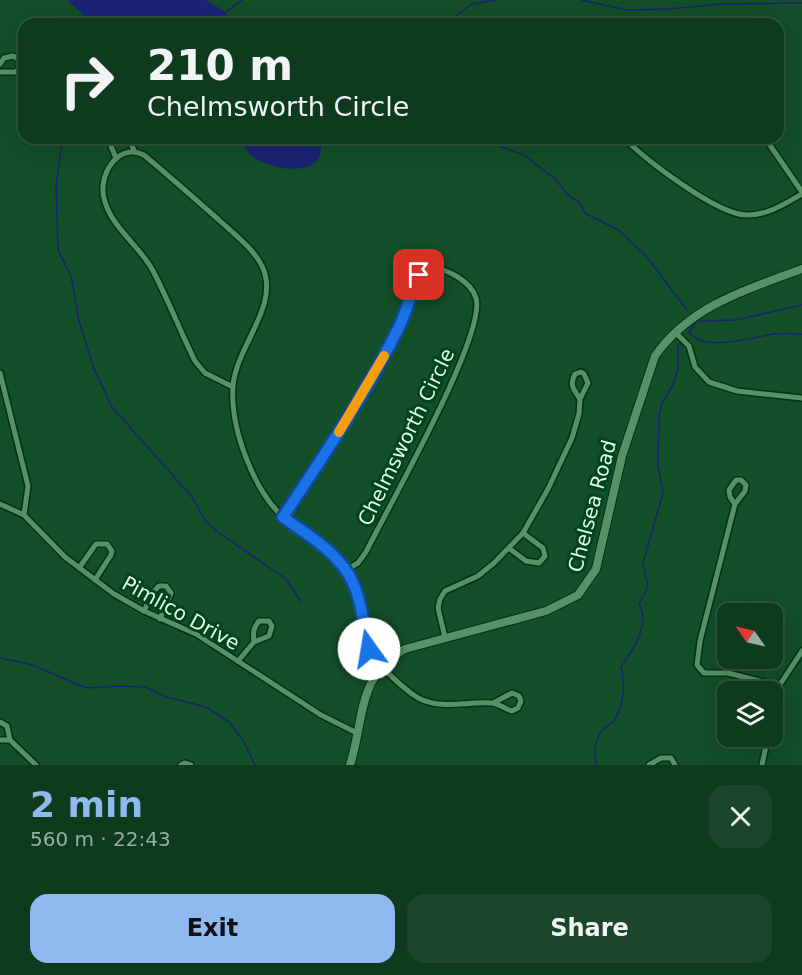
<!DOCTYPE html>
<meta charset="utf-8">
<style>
:root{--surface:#0e3b1e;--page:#1c462b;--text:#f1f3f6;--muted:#9bada4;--line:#2e553c;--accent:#90b9f0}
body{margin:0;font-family:"DejaVu Sans",sans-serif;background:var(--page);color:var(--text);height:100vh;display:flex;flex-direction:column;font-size:22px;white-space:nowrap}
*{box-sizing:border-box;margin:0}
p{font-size:20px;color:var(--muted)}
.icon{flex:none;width:33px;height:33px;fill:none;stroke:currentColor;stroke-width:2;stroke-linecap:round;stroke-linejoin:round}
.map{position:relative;height:765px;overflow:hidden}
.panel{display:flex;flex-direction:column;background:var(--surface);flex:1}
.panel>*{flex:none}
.guide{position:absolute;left:18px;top:18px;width:766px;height:126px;border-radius:18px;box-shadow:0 6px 24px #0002,0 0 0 2px var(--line);background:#0e3b1e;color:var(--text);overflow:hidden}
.needle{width:39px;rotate:304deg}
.tools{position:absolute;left:717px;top:603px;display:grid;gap:12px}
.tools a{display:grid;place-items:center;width:66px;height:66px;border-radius:12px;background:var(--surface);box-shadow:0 6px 24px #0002,0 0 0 2px var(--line);font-size:30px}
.pin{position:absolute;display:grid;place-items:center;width:51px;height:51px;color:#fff;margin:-26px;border-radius:12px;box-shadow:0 3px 9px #0006}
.me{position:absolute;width:66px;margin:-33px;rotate:347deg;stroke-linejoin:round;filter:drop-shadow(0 0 4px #0008)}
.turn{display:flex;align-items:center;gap:21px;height:126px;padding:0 30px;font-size:27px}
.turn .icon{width:78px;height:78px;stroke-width:2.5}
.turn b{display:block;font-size:42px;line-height:51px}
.round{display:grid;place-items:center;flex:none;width:63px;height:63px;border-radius:18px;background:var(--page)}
.overview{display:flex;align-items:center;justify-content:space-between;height:102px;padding:0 30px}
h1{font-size:36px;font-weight:700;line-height:45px;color:var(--accent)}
.primary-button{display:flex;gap:12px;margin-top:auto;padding:12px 30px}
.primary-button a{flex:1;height:69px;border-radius:18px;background:var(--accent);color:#111;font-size:24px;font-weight:700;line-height:69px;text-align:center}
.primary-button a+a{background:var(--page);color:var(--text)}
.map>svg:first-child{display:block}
.water{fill:#1a2374}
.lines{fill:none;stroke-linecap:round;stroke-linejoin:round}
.stream{stroke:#1a2374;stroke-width:1.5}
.street-casing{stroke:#033215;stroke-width:8}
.secondary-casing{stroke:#033215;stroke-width:10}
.street{stroke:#589166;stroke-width:5}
.secondary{stroke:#589166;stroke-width:8}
.route-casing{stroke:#114b97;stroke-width:15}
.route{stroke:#1a73e8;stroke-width:10}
.slow{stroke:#f59e0b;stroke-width:10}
.labels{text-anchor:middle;stroke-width:6;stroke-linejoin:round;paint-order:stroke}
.street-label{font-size:20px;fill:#defce4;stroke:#03441e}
</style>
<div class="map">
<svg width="802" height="765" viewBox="0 0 802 765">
<rect width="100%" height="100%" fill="#134f28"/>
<g class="water">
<path d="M67 0H206L225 12 230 24H90L87 18Z"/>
<path d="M241 138H303L310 144 321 148C322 180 261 170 247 151 244 148 243 142 241 138Z"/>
</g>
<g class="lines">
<g class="stream">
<path d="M581 0 627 10 669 9 722 4 802 3"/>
<path d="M226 12 242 0"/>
<path d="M445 24 472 4 495 0"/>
<path d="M63 138 56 184 58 250 71 276 79 321 94 369 112 407 192 497 205 520 219 533 285 578 301 601"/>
<path d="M477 138 524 155 555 179 569 196 580 203 585 213 620 231 647 257 687 310"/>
<path d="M320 148 323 138"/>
<path d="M802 305 736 320 697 321 689 332C706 353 751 337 774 334 783 333 793 334 802 334"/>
<path d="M0 658 33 665 86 688 119 686 145 687 166 697 206 707 229 722 244 742 255 765"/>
<path d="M597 765C593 755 595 738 603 730 606 726 611 725 614 721 624 705 626 685 621 667 634 649 650 625 639 604L648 587 643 563 663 493 658 466 659 415 662 403 673 385 678 368V345L680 343"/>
</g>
<g class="street-casing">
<g id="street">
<path d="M0 64 4 58 13 56 20 60 21 65 16 72H0"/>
<path d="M113 138 111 146 116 158"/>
<path d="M128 138 134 150"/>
<path d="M624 138C646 160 716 214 746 215 766 216 785 204 802 194"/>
<path d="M765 138 802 192"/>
<path d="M675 332 689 346 695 367 709 382 737 391 802 398"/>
<path d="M0 373 28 486 24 515"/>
<path d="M233 387 205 373 195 361C180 331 168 299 152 269 139 246 113 228 105 202 96 178 117 141 144 155 169 176 194 198 219 220 234 234 253 248 262 266 281 305 236 346 233 386 230 427 253 490 284 518 305 536 331 547 346 570 362 593 359 623 369 648 374 662 400 685 412 694 436 712 464 701 491 703 498 703 505 709 512 711L518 708 521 701 519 696 512 693 493 703"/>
<path d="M0 504 24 515 65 557 114 594 144 611 196 634 321 715 357 733"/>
<path d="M735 504 730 497 729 490 736 480H741L746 485 745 491 735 504 700 641 697 665 704 673H728L779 686"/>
<path d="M283 517C324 454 372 393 401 323 409 303 411 281 429 267 446 268 471 281 476 298 487 334 386 511 366 552L358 563 346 570"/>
<path d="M510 549 526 561 539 563 545 556 543 548 523 533"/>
<path d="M79 568 96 544H107L112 551 111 555 95 580"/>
<path d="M144 611 153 592 159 586H166L171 593 160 619"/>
<path d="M445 637 438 608 440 599 445 591 478 576 494 563 523 533 548 489 572 438 579 414 580 399 588 383 584 374 581 372 575 374C569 385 574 390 580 399"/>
<path d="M238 661 254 642 269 636 272 626 269 621H259C253 628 253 633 254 642"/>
<path d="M772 717 779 686 802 651"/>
<path d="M0 722 7 726 10 740 36 765"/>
<path d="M0 740H10"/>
<path d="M181 765 185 763 191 765"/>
<path d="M649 765 661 758H671L675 765"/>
<path d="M762 765 768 736"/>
</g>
</g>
<g class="secondary-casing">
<path id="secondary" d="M350 765C365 718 356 677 405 649L546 611 578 595 596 569 622 456 655 356C690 306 747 289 802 269"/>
</g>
<use href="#street" class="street"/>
<use href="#secondary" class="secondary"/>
</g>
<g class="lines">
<g class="route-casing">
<path id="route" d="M369 649C364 628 362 604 354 585 341 553 308 536 283 517 324 455 366 394 399 327 407 311 411 292 419 275"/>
</g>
<use href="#route" class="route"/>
<path class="slow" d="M339 432 384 356"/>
</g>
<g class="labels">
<g class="street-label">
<text transform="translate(406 437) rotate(-64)" y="7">Chelmsworth Circle</text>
<text transform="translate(592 506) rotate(-75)" y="7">Chelsea Road</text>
<text transform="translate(181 613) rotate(29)" y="7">Pimlico Drive</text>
</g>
</g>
</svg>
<div class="tools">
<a><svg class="needle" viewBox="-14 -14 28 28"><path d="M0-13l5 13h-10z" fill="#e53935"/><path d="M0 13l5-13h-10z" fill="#9bada4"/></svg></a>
<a><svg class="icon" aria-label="layers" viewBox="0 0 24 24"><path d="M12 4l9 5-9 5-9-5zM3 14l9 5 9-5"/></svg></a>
</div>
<div class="pin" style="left:419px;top:275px;background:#d93025"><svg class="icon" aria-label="arrive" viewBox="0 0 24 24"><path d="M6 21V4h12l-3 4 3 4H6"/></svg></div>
<svg class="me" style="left:369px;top:649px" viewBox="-20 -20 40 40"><circle r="19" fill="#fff"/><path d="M0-13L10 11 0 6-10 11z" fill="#1a73e8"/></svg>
<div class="guide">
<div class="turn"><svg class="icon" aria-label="right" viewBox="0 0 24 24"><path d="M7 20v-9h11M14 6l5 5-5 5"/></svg><div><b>210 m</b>Chelmsworth Circle</div></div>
</div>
</div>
<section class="panel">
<div class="overview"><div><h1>2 min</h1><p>560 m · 22:43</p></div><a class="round"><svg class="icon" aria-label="close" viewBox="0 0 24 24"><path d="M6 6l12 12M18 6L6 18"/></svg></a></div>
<div class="primary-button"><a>Exit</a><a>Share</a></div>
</section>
